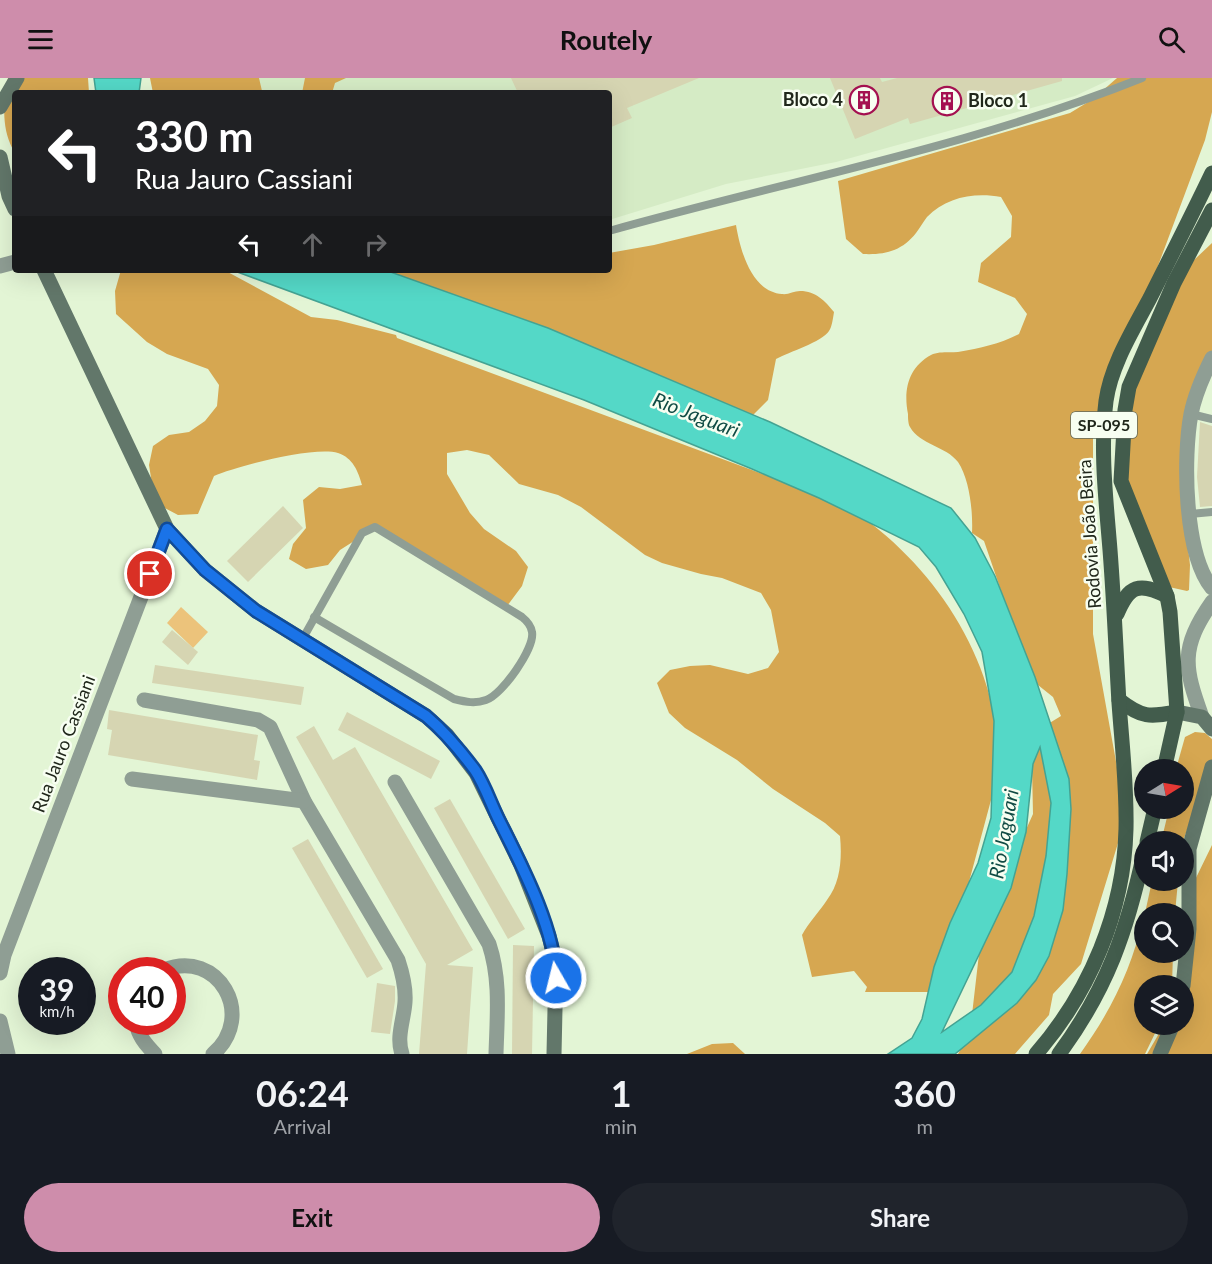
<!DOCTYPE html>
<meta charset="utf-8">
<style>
:root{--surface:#171b24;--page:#20242c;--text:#f1f3f6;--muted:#9ea1a6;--accent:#ce8dab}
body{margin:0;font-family:Lato,sans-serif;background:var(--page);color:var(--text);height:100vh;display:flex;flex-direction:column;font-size:22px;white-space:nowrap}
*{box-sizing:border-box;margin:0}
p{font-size:20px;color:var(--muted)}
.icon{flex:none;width:33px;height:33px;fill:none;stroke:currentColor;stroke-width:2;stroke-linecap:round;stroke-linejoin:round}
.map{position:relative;height:976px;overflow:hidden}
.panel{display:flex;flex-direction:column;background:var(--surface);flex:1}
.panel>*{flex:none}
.hud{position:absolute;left:12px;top:12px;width:600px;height:183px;border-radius:6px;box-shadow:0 6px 24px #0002;background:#202124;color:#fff;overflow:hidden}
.needle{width:39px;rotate:79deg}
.fabs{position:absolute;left:1134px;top:681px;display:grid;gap:12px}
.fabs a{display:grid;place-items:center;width:60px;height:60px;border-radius:50%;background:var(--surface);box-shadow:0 6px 24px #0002;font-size:30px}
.speed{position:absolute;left:18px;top:879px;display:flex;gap:12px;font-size:30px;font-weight:700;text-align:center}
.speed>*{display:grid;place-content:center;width:78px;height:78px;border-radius:50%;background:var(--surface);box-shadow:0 6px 24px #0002;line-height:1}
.speed small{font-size:15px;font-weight:400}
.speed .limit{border:9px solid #d22;background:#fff;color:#111}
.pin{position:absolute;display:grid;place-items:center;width:51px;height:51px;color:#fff;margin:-26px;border:3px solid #fff;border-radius:50%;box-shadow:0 2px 6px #0007}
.me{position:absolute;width:66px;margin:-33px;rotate:352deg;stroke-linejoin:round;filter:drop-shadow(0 0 4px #0008)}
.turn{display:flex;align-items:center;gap:21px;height:126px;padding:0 24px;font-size:27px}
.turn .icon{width:78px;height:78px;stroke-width:2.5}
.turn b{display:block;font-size:42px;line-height:51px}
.lanes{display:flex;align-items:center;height:57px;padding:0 24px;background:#0003;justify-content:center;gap:30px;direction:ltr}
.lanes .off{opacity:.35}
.eta{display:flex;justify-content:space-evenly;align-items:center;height:102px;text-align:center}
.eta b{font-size:36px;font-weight:700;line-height:42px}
.button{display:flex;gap:12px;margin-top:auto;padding:12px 24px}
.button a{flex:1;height:69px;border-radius:36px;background:var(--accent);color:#111;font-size:24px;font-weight:700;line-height:69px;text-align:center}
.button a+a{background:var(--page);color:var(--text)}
header{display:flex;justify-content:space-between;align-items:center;height:78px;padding:0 24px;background:var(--accent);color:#111;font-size:27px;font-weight:700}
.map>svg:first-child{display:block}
.built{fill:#d5ebc5}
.green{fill:#ecc37b}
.forest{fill:#d6a751}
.water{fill:#54d8c7;stroke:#44a393;stroke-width:1.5;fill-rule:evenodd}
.building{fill:#d6d5b2}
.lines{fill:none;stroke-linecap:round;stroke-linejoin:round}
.lane{stroke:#8f9e94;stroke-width:8}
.street{stroke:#8f9e94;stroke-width:15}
.secondary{stroke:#62776a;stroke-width:15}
.primary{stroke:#425c4c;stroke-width:15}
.route-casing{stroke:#114b97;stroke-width:15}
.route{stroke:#1a73e8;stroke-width:10}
.labels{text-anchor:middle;stroke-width:5;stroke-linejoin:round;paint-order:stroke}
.shield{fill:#f7fef1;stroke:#60685b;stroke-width:1.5}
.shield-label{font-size:16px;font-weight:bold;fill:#20271b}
.poi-label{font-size:18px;font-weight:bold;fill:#20271b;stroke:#f7fef1;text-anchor:end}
.street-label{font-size:18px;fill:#20271b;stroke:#f7fef1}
.water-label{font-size:20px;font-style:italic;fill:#104b44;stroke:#f7fef1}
</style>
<header><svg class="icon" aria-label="menu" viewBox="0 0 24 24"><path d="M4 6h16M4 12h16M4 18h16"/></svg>Routely<svg class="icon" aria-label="search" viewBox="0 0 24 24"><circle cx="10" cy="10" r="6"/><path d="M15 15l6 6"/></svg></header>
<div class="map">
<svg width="1212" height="976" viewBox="0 0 1212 976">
<rect width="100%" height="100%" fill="#e3f5d5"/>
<path class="built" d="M258 0H1113L1075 18 836 84 726 106 609 142V15H257Z"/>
<path class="green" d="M181 529 208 554 193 570 167 545Z"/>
<g class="forest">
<path d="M8 0H88L89 15H15V75C1 52 3 26 8 0Z"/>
<path d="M150 0H259L262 13 267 15H153Z"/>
<path d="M305 0H346L335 5 332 15H302Z"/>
<path d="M1117 0H1212V34L1205 62 1128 268 1093 346V556L1126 739 1081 886 1053 916 1049 937 1015 976H958L970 954 982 850 1033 736 1032 690 1043 649 1061 638 1053 619 1038 607 1026 586 984 463 972 455C973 435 970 402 958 384 946 368 920 367 910 349 908 346 908 339 908 336 903 311 909 289 931 277 939 273 950 275 958 274 981 270 1000 266 1019 256L1027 236 1015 220 978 204 981 185 1011 159 1012 138 1001 119C975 114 946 119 927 139 923 144 920 150 916 155 902 173 885 177 863 176L846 161 838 103 1070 35 1093 21Z"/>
<path d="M736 147C740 171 751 214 782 216 788 217 794 213 800 213 816 213 825 223 834 234 833 240 832 249 829 253 822 264 789 274 776 281L768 322 753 337 351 192H609V175L654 167Z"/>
<path d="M1212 165V274L1196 320 1186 450 1190 487 1189 512 1187 513 1169 509 1126 398 1134 310 1175 213 1194 182Z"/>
<path d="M121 192H224L311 239 337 242 396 257 397 260 841 425C931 479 1005 588 998 696L941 908 937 917 927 914H865L867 909 854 893 812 899 802 857C809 844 819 834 827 822 841 804 842 779 840 758L825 745 773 711 737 682 685 650 669 635 657 605 670 592 690 588 710 587 748 596 768 590 779 574 771 532 761 515 722 500 701 496 662 485 645 477 581 429 558 417 519 406 489 377 467 372 447 375V396L470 435 484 451 516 473 528 489 522 508 507 528 373 451 340 472 328 487 306 491 289 481 293 466 306 450 303 422 319 409 340 411 362 407C358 393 353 380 338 375 314 368 238 388 214 398L198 436 178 437 161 428 152 406 149 387 153 368 169 357 189 354 205 343 217 328 219 307 208 291 167 276 147 264 116 236 115 213Z"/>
<path d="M1195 654 1205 655 1212 661V684L1183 763 1161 764 1169 731 1184 730V692L1176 691 1185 659Z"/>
<path d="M1212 767V976H1147L1164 947 1184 946V908L1194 804Z"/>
<path d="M1152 803H1178L1175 835H1145Z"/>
<path d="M1144 838V874L1173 875 1172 907 1144 908V946L1159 947 1145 976H1080C1112 931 1131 892 1144 838Z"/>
<path d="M733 965 745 976H687L712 966Z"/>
</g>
<g class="water">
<path d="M94 0H141L139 15H96Z"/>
<path d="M232 192H385L548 250 770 344 951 430 975 460 995 498 1035 599 1069 701 1071 731 1067 796 1063 832 1049 878 1036 902 1017 925 955 976H888L912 960 922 941 934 889 950 845 978 785 991 740 994 643 982 574 964 536 936 489 919 469 819 420 752 391 584 322ZM1040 669 1051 725 1046 778 1034 838 1012 894 981 927 942 954 1011 810 1026 754 1033 686Z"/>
</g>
<g class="building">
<path d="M511 0H699L627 30 632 40 609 50V15H518Z"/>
<path d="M830 0H880L882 4 897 0H1062V3L910 46 908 40 855 61Z"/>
<path d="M1200 344 1212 348V428L1200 429 1197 399Z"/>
<path d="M283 428 303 450 248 504 227 483Z"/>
<path d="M172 552 198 574 188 587 162 564Z"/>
<path d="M155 587 304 609 301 627 152 605Z"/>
<path d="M109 632 258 657 254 682 260 683 257 702 108 677 112 652 107 651Z"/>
<path d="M347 634 440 683 431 701 338 652Z"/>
<path d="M314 648 333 682 355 669 473 872 447 887 473 889 467 976H419L426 886 296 659Z"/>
<path d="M450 721 525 851 508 861 434 730Z"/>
<path d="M308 761 383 891 367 900 292 770Z"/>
<path d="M513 867 534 868 532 976H512Z"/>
<path d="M377 905 395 908V923L390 956 371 954Z"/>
</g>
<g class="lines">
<g class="lane">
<path d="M609 153C786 103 971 69 1142 0"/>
<path d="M1191 336 1212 341"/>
<path d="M1190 436 1212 434"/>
<path d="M302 562 362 455 375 449 522 539C527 543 531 547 532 554 535 570 502 617 486 622 475 626 466 624 454 621L314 539"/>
</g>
<g class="street">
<path d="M0 188 15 184"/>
<path d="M1212 280C1203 298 1195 316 1191 336 1183 379 1184 476 1212 510"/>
<path d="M144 622 258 642 270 649 304 723 398 882C403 897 406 909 405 924 404 941 396 959 402 976"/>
<path d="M1202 639C1184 589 1180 570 1212 524"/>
<path d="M132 701 304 723"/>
<path d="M395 704 489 866C501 902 497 939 496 976"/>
<path d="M164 892C218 870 257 938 213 976"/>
<path d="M0 895 4 877 167 451"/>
<path d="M0 943 8 976"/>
<path d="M136 944C138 957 145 966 155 976"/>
</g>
<g class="secondary">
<path d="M0 29 17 0"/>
<path d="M0 79 9 118 15 131"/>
<path d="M44 192 167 451 205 492 256 533 426 638 447 657 476 695 521 787 549 858 556 886 554 976"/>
<path d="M1177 634 1202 639 1212 651"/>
<path d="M1183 908 1189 851V771L1212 689"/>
<path d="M1160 976 1173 946"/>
</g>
<g class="primary">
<path d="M1117 536C1129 507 1139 504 1167 518"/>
<path d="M1119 622C1142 640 1149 639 1177 634"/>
<path d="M1164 692 1177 634 1170 534 1167 518 1121 403 1125 332 1129 309 1174 205 1212 132"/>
<path d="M1147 764 1155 730"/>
<path d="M1036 976C1090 914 1124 833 1126 751 1127 709 1122 667 1119 625 1116 574 1114 523 1110 472 1106 422 1100 372 1106 323 1111 287 1133 252 1150 220 1171 178 1192 137 1212 95"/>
<path d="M1059 976C1107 911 1127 853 1144 775"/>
</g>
</g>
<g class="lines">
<g class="route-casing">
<path id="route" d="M150 496 167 451 205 492 256 533 426 638C445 654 460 672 475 692 485 707 491 726 499 742 521 786 555 850 556 900"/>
</g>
<use href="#route" class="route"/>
</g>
<defs>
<g id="building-ring" transform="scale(1.5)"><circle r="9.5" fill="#f7fef1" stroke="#a41050" stroke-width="1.5"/><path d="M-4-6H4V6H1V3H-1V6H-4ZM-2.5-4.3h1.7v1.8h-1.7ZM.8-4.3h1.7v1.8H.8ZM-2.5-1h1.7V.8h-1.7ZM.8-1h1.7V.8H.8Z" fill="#a41050"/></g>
</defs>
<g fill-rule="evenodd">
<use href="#building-ring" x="864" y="22"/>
<use href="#building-ring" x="947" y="23"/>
</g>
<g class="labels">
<rect class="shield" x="1071" y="334" width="66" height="26" rx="4.5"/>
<g class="shield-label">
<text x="1104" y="353">SP-095</text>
</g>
<g class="poi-label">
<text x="843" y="28">Bloco 4</text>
<text x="968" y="29" text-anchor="start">Bloco 1</text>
</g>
<g class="street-label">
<text transform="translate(1090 456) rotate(-94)" y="6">Rodovia João Beira</text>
<text transform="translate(64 666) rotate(-69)" y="6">Rua Jauro Cassiani</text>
</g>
<g class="water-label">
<text transform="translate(696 337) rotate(21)" y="7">Rio Jaguari</text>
<text transform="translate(1004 756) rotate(-80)" y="7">Rio Jaguari</text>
</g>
</g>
</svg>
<div class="fabs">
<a><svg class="needle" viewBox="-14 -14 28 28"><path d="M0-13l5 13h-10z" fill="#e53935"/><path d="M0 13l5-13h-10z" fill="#9ea1a6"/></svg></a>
<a><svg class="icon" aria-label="sound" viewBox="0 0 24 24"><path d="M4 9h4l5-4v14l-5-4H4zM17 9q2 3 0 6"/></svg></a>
<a><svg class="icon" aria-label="search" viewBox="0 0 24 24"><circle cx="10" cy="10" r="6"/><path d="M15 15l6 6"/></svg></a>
<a><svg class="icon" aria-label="layers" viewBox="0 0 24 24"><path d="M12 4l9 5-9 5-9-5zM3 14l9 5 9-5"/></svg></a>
</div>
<div class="speed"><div>39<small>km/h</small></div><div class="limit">40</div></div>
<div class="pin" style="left:150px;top:496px;background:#d93025"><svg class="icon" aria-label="arrive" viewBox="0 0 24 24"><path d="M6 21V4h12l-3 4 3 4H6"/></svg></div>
<svg class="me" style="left:556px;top:900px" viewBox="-20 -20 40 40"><circle r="17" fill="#1a73e8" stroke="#fff" stroke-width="3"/><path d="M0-11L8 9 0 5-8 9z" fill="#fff"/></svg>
<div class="hud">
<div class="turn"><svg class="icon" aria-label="left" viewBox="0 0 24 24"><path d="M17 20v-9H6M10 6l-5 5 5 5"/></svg><div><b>330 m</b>Rua Jauro Cassiani</div></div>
<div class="lanes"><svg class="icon" aria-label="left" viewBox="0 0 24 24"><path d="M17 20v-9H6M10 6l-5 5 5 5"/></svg><svg class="icon off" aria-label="ahead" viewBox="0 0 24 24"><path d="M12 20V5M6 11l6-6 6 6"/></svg><svg class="icon off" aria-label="right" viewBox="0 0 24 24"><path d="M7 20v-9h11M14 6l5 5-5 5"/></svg></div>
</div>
</div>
<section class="panel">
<div class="eta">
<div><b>06:24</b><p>Arrival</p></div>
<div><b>1</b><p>min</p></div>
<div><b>360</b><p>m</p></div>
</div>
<div class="button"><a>Exit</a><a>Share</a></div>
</section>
